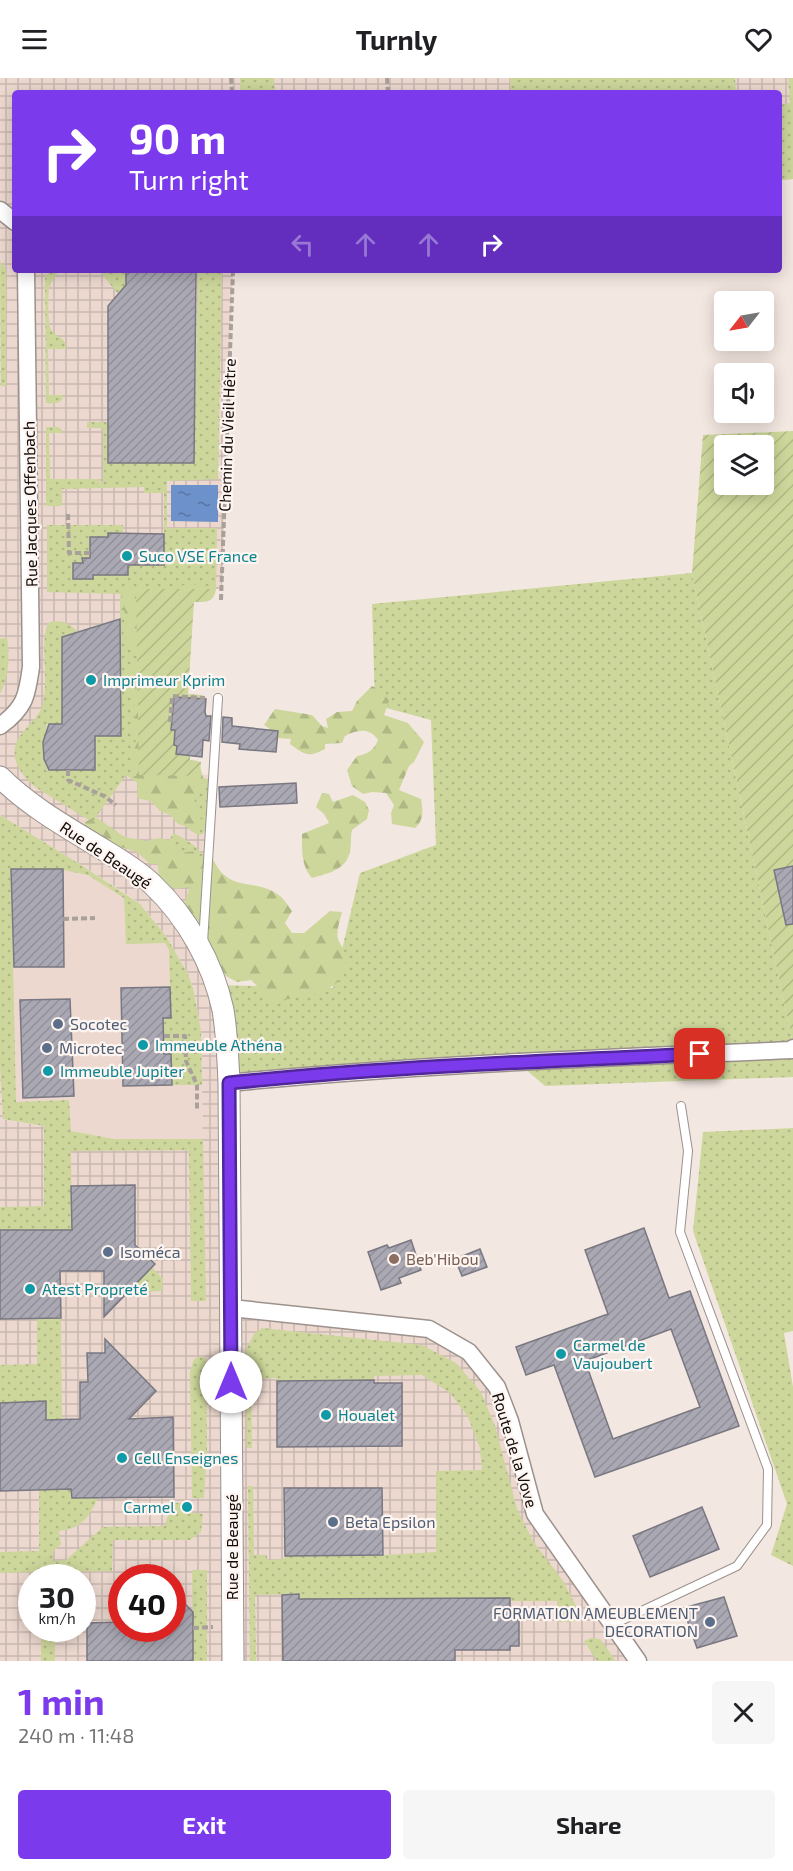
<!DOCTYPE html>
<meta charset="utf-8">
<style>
:root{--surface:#fff;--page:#f6f6f6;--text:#202124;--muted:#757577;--accent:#7c3aed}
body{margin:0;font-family:"Exo 2",sans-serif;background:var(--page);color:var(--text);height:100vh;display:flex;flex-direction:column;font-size:22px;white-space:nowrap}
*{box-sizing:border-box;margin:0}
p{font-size:20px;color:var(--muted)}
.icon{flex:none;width:33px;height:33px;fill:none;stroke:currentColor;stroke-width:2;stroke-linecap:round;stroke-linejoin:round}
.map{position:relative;height:1583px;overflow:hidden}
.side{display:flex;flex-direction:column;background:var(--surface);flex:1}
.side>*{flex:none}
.banner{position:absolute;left:12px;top:12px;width:770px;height:183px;border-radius:6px;box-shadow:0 3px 15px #0003;background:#7c3aed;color:#fff;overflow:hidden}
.needle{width:39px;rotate:239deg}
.fabs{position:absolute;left:714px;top:213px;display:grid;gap:12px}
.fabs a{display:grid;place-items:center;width:60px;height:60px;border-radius:6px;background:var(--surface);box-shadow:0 3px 15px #0003;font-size:30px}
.speed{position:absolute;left:18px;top:1486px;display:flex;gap:12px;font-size:30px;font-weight:700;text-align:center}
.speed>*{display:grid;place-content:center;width:78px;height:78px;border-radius:50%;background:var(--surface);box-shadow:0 3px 15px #0003;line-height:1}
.speed small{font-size:15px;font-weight:400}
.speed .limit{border:9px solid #d22;background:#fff;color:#111}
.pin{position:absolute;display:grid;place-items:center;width:51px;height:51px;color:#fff;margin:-26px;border-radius:12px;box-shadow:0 3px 9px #0006}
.me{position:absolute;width:66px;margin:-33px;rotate:0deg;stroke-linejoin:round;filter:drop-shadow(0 0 4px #0008)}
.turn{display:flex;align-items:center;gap:21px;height:126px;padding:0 18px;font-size:27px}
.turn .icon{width:78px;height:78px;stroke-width:2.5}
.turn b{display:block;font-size:42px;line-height:51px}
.lanes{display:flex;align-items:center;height:57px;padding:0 18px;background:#0003;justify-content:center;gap:30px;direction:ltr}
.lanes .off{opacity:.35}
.round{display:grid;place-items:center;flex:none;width:63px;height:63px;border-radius:6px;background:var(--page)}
.headline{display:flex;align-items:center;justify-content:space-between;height:102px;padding:0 18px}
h1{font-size:36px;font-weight:700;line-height:45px;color:var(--accent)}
.action{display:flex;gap:12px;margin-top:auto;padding:12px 18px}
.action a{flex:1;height:69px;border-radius:6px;background:var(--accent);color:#fff;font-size:24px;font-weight:700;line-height:69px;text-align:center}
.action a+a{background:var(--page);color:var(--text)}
header{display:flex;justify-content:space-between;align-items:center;height:78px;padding:0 18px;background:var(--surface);font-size:27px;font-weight:700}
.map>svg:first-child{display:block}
.built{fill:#ecd8cf}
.industrial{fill:url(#industrial-grid);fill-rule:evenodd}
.grass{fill:url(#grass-dots);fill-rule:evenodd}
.forest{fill:url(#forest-firs)}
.garden{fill:url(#garden-furrows);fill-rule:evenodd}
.water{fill:url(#water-ripples)}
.building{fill:url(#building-hatch);stroke:#797781;stroke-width:1.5;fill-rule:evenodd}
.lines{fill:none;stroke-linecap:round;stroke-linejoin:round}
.service-casing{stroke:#9c918c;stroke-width:10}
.minor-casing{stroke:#9c918c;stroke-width:19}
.tertiary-casing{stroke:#9c918c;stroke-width:23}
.path{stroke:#a9a09b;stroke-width:4;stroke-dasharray:6 3;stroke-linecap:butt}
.service{stroke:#fff;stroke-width:8}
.minor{stroke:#fff;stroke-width:16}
.tertiary{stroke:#fff;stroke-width:21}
.route-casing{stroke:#51269a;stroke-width:15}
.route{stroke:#7c3aed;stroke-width:10}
.culture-dot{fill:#0f9aa8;stroke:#fef4f0;stroke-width:2}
.service-dot{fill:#5c6f8a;stroke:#fef4f0;stroke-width:2}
.education-dot{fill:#8d6e63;stroke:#fef4f0;stroke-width:2}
.labels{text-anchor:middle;stroke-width:4.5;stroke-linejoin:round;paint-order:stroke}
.street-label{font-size:16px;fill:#100c0a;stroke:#fef4f0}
.culture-label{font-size:16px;fill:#0d838f;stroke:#fef4f0;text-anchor:start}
.service-label{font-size:16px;fill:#4e5e75;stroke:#fef4f0;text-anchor:start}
.education-label{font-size:16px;fill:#785e54;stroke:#fef4f0;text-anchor:start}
</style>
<header><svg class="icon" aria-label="menu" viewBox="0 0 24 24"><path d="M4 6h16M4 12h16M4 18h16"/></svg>Turnly<svg class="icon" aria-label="heart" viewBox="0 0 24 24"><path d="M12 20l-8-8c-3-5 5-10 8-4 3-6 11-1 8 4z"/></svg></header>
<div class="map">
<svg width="793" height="1583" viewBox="0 0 793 1583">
<defs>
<pattern id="industrial-grid" width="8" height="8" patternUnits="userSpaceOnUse" patternTransform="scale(1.5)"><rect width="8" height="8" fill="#ecd8cf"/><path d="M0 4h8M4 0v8" fill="none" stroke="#c9b8b0"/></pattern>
<pattern id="grass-dots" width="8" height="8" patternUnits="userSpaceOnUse" patternTransform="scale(1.5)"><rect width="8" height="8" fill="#cdd79b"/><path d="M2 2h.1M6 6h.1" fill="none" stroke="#afb784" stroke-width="1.8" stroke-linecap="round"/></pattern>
<pattern id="forest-firs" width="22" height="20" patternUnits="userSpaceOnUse" patternTransform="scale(1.5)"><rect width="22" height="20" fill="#cdd79b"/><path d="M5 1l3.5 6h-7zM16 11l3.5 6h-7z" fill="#afb784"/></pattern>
<pattern id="garden-furrows" width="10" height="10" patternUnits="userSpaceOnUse" patternTransform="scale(1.5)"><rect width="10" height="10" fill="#cdd79b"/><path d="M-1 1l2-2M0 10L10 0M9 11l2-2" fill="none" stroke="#afb784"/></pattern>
<pattern id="water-ripples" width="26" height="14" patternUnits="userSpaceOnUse" patternTransform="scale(1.5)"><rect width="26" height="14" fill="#6d91ca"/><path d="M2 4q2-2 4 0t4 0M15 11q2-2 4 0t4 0" fill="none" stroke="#5875a2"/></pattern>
<pattern id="building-hatch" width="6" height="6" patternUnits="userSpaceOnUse" patternTransform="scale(1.5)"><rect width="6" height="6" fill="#aaa8b3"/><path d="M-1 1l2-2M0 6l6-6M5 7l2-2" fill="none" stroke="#918f99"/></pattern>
</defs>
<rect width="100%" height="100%" fill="#f3e7e1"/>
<path class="built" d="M0 737 140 825 166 858 201 953 203 1061H114L3 1041 0 928Z"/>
<path class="industrial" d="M0 0H793V101L779 102 778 15H15V192H233L222 511H136L139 697H213L202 874 216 907 231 1230 429 1251 469 1274 497 1309 527 1410 638 1583H0V928L3 1041 114 1061H203L201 953 193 910 188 896 166 858 140 825 78 785 0 737ZM32 1500H82V1551H32ZM122 1500H172V1551H122Z"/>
<g class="grass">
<path d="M240 0H274L275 15H240Z"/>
<path d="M510 0H735L736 15H511Z"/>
<path d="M788 0H793V101L779 102V27L790 25Z"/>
<path d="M0 183 6 191V308H1Z"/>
<path d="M53 192H58V194C55 199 50 205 49 211 48 218 48 243 50 249 54 260 67 258 66 271H48L49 317H63L62 322C56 326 52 326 46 325L45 198Z"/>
<path d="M99 192H126V207L118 216Z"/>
<path d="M198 192H222L218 401 167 403V450H217L216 511H136L139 697 200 698 209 702 207 749 203 756 198 757 191 753 183 743 185 739 126 697 96 739 155 781 174 755C186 762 196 767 204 778L201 787 154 782 35 709C26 700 17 692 15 679 11 656 36 647 42 628 50 602 39 567 48 545 62 540 69 546 79 554L120 541V516L47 514V447H123V455L108 459 90 460V480H82L83 485H73L74 501H93V486L108 497H128V487H164V415H144V409L62 411V428H46V349H59L62 352V355H49L50 401H100L99 404H103V350H87V344H108L109 385 194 384ZM120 542 121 658H95L94 692H47L43 669 47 646H62V559Z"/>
<path d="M692 495 793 966V999L545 1008 517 984 229 1005 216 907 333 910 360 795 436 767 431 642 375 627 372 526Z"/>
<path d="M7 559C10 579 9 598 0 616V561Z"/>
<path d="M0 737 78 785 140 826 166 858 188 896 193 910 201 953 202 1007H172L171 977 164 976 163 940H171L169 872 165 865 126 866 124 820 88 797 58 791 11 792 16 1024 69 1022 71 1053 114 1061H203L206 1223H191L189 1072 71 1073 72 1182H60V1152H0V1129L44 1128V1048L3 1041 0 987Z"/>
<path d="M793 1050V1253L784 1255 793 1309V1488L771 1477 787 1426 693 1153 703 1054Z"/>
<path d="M152 1189 163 1201 162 1213 143 1214 135 1206Z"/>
<path d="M37 1240H61L62 1343 70 1341 72 1420H98C88 1440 83 1450 59 1453L61 1466 53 1474V1483L66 1482 103 1449 165 1448 171 1425H184V1434L203 1436 201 1454 190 1462H113L112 1493 54 1494 53 1500H40L39 1494 0 1495V1474L39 1473V1412L47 1411 46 1323 0 1325V1287L37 1286Z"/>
<path d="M262 1250 422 1267 456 1285 481 1314 495 1348 517 1431 533 1463 563 1503 576 1528 577 1542 569 1544H558L557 1523H510L509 1520 299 1521V1516L255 1517 256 1583H250L248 1408H253L254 1477H267V1482L284 1481 285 1478 383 1477 436 1474V1393L482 1392 480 1370 468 1339 450 1315 422 1297 374 1298V1302L277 1303 276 1300 251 1301 252 1370H247L246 1271 254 1256Z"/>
<path d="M197 1279H206L207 1370 204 1420H192L190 1295 193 1283Z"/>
<path d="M192 1492H207V1583H193Z"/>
<rect x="41" y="1551" width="14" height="32"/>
<path d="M591 1560 600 1561 616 1583H597L584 1563Z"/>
</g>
<g class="forest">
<path d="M200 506 210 509 212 514 199 524H187L163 607 170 679 190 678V682L198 683C202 698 207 699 198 714L194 716 196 719 194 722 200 730 201 735 199 739 204 744V750L195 755 191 750 178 746 170 737 160 733 151 723 140 721 137 718 138 703 134 696 132 680 136 665 131 648C149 617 103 613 139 585V578L125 560 123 553 126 542 122 520 127 510 135 509 142 514H151L163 509Z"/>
<path d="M372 608 382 612 389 623 384 637 408 645 424 664 414 684 409 688 399 712 421 721C423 733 424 742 415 750L392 746 391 735 394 727 386 715 372 714 363 716 352 708 347 692 357 678C368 676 374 672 378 662 369 649 357 652 345 658L342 665 325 666V671C308 680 305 677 290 666L291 661 278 660V653L271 652 264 647 275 631 312 637 322 648 328 650 326 641 337 634 352 633 357 623Z"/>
<path d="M322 715 329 716 333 724 353 717 365 724 369 732 367 741 352 752C350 760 352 770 349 777 344 793 325 796 312 800 301 788 302 772 302 756L329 745 324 736 316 729Z"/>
<path d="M91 741C101 744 108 747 113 756 116 757 144 763 146 763 162 759 169 757 174 776L195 773 201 781 214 783C230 816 257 799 280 818 284 821 288 828 292 833L285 845 292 855H304L330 833 342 834C340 842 336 853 338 861 340 867 345 872 346 878 351 917 300 919 272 923L251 902 237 904 226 898 183 829 190 809C168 813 158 810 158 786H150L137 774 114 767 85 751V744Z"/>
</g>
<g class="garden">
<path d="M793 353V966L692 495 703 357ZM724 368H764V406H724Z"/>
<path d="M136 511H216C214 525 206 524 194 524L188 616 202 617 206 621 174 619 171 652H175L174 667 177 668 176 676 190 678V682L201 684 200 698 139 697Z"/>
</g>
<path class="water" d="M171 407H218V444L171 443Z"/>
<g class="building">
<path d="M126 192H196L194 385H108V228L126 207Z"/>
<path d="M108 455 164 456V487H128V497H93V501H73V485H83L82 480H90V459H108Z"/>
<path d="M120 541 121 658H95V692H49L44 681 43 664 49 646H62V559Z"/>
<path d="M174 619 206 621 205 634 206 638H211L209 663 203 662 202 679 176 676 177 668 174 667 175 652H171Z"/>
<path d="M223 639 232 640V648L278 653 276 674 239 671 240 666 222 664Z"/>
<path d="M296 705 297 725 220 729 219 709Z"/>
<path d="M793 788V846L786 847 774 792Z"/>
<path d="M11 791H63L64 889H14Z"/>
<path d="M170 909 171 940H163L164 976H171L172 1007 123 1008 121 910Z"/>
<path d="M70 921 74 1018 23 1020 20 922Z"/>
<path d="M135 1107V1167L155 1186 104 1239V1193H60L61 1240 0 1241V1152H72L71 1108Z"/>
<path d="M644 1150 669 1220 690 1213 739 1348 595 1399 554 1287 526 1297 516 1269 608 1236 585 1172ZM671 1251 700 1329 613 1361 585 1283Z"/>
<path d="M411 1162 421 1192 399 1200 401 1205 381 1212 368 1174 387 1167 389 1170Z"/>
<path d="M480 1171 487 1189 462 1198 455 1181Z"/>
<path d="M105 1261 156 1313 129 1341 173 1339 174 1419 72 1420 71 1411 0 1413V1325L46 1323V1342L80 1341V1304H88L87 1275H105Z"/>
<path d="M374 1302V1305H402V1368L277 1369V1303Z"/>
<path d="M284 1410H382L383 1477 285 1478Z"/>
<path d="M702 1429 719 1471 650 1499 633 1458Z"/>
<path d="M175 1516 193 1534V1583H87V1545L122 1544V1551H172V1543H176Z"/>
<path d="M299 1516V1521L510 1520V1542H519V1568H510V1572H455V1583H283L282 1517Z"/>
<path d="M724 1519 737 1558 697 1570 683 1530Z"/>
</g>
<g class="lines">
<g class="service-casing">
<g id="service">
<path d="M203 865 218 620"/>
<path d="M614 1546 737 1488 767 1447 768 1391 680 1154 688 1073 681 1028"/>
</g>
</g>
<g class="minor-casing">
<g id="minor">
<path d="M0 132 15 144"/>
<path d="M0 648C25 630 27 618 31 589L26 192"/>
<path d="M229 1005C416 986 604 980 792 972L793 970"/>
<path d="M231 1230 429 1251 469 1274 497 1309 510 1343 535 1436 638 1583"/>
</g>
</g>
<g class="tertiary-casing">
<path id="tertiary" d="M0 699C30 729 68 750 104 772 120 782 139 793 152 806 187 839 213 885 223 932 227 956 228 980 229 1005L233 1583"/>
</g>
<g class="path">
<path d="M231 0 232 15"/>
<path d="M387 0 388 15"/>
<path d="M68 436 69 475H90"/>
<path d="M221 522 233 192"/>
<path d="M170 644 172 618 205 620"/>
<path d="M68 692V702L104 718 116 727"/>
<path d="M63 841 95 840"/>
<path d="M164 958H185L186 983 197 1007V1032"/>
<path d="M72 969 100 968"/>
<path d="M193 1550 213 1549"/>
</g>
<use href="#service" class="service"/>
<use href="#minor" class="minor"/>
<use href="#tertiary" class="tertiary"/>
</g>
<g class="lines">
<g class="route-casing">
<path id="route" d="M231 1304 229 1005C386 989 543 983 700 976"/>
</g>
<use href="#route" class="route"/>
</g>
<g class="culture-dot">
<circle cx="127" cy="478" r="6"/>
<circle cx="91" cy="602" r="6"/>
<circle cx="143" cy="967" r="6"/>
<circle cx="48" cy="993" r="6"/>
<circle cx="30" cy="1211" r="6"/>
<circle cx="561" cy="1276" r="6"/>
<circle cx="326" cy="1337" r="6"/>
<circle cx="122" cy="1380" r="6"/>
<circle cx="187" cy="1429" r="6"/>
</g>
<g class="service-dot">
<circle cx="58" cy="946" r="6"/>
<circle cx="47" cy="970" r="6"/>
<circle cx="108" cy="1174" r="6"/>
<circle cx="333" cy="1444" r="6"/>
<circle cx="710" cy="1544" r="6"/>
</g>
<circle class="education-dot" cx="394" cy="1181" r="6"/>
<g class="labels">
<g class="street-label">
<text transform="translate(227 357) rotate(-88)" y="6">Chemin du Vieil Hêtre</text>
<text transform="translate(30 426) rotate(-91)" y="6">Rue Jacques Offenbach</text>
<text transform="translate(106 777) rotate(34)" y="6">Rue de Beaugé</text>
<text transform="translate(515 1372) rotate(73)" y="6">Route de la Vove</text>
<text transform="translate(232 1469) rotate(-90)" y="6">Rue de Beaugé</text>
</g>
<g class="culture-label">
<text x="139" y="484">Suco VSE France</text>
<text x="103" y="608">Imprimeur Kprim</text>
<text x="155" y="973">Immeuble Athéna</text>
<text x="60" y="999">Immeuble Jupiter</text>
<text x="42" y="1217">Atest Propreté</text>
<text x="573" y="1273">Carmel de<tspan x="573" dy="18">Vaujoubert</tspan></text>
<text x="338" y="1343">Houalet</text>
<text x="134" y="1386">Cell Enseignes</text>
<text x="175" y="1435" text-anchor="end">Carmel</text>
</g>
<g class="service-label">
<text x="70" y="952">Socotec</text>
<text x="59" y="976">Microtec</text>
<text x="120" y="1180">Isoméca</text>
<text x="345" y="1450">Beta Epsilon</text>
<text x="698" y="1541" text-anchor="end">FORMATION AMEUBLEMENT<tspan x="698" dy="18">DECORATION</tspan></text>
</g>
<g class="education-label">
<text x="406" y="1187">Beb'Hibou</text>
</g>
</g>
</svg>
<div class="fabs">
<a><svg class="needle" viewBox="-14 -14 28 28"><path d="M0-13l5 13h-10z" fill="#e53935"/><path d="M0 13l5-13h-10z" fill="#757577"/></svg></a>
<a><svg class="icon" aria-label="sound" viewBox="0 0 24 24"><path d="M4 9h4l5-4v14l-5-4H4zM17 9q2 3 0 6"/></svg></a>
<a><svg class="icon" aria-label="layers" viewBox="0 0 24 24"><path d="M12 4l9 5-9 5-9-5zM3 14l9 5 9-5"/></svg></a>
</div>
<div class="speed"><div>30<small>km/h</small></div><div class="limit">40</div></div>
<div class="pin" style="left:700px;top:976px;background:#d93025"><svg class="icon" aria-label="arrive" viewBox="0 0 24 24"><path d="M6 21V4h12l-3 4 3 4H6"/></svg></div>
<svg class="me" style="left:231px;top:1304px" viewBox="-20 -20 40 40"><circle r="19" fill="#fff"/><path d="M0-13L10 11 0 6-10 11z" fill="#7c3aed"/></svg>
<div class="banner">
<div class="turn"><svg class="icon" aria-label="right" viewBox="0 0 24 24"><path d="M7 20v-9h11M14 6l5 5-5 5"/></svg><div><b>90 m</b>Turn right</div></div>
<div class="lanes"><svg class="icon off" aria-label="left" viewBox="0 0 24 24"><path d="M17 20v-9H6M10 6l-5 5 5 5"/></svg><svg class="icon off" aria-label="ahead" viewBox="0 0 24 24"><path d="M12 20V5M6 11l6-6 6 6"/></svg><svg class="icon off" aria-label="ahead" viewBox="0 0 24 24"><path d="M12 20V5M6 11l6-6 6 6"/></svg><svg class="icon" aria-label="right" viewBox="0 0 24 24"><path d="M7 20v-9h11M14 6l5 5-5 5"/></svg></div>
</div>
</div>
<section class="side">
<div class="headline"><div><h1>1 min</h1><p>240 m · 11:48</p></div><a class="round"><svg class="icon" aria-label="close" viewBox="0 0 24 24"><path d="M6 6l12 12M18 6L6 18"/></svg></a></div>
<div class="action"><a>Exit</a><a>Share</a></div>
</section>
